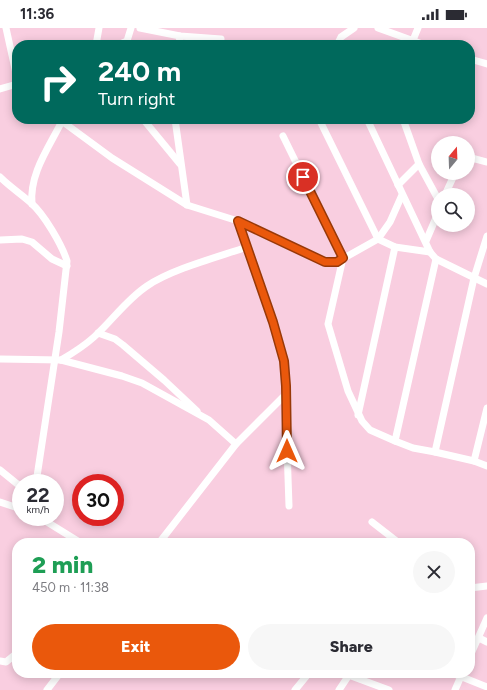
<!DOCTYPE html>
<meta charset="utf-8">
<style>
:root{--surface:#fff;--page:#f7f7f7;--text:#2b2b33;--muted:#7c7c81;--accent:#ea580c}
body{margin:0;font-family:Figtree,sans-serif;background:var(--page);color:var(--text);height:100vh;display:flex;flex-direction:column;font-size:15px;white-space:nowrap}
*{box-sizing:border-box;margin:0}
p{font-size:13px;color:var(--muted)}
.icon{flex:none;width:22px;height:22px;fill:none;stroke:currentColor;stroke-width:2;stroke-linecap:round;stroke-linejoin:round}
.map{position:relative;flex:1;overflow:hidden}
.panel{position:absolute;left:12px;top:510px;width:463px;height:140px;display:flex;flex-direction:column;background:var(--surface);border-radius:16px;box-shadow:0 2px 10px #0003}
.panel>*{flex:none}
.guide{position:absolute;left:12px;top:12px;width:463px;height:84px;border-radius:16px;box-shadow:0 2px 10px #0003;background:#00695c;color:#fff;overflow:hidden}
.needle{width:26px;rotate:19deg}
.tools{position:absolute;left:431px;top:108px;display:grid;gap:8px}
.tools a{display:grid;place-items:center;width:44px;height:44px;border-radius:50%;background:var(--surface);box-shadow:0 2px 10px #0003;font-size:20px}
.speed{position:absolute;left:12px;top:446px;display:flex;gap:8px;font-size:20px;font-weight:700;text-align:center}
.speed>*{display:grid;place-content:center;width:52px;height:52px;border-radius:50%;background:var(--surface);box-shadow:0 2px 10px #0003;line-height:1}
.speed small{font-size:10px;font-weight:400}
.speed .limit{border:6px solid #d22;background:#fff;color:#111}
.pin{position:absolute;display:grid;place-items:center;width:34px;height:34px;color:#fff;margin:-17px;border:2px solid #fff;border-radius:50%;box-shadow:0 1px 4px #0007}
.me{position:absolute;width:44px;margin:-22px;rotate:0deg;stroke-linejoin:round;filter:drop-shadow(0 0 3px #0008)}
.turn{display:flex;align-items:center;gap:14px;height:84px;padding:0 20px;font-size:18px}
.turn .icon{width:52px;height:52px;stroke-width:2.5}
.turn b{display:block;font-size:28px;line-height:34px}
.round{display:grid;place-items:center;flex:none;width:42px;height:42px;border-radius:21px;background:var(--page)}
.head{display:flex;align-items:center;justify-content:space-between;height:68px;padding:0 20px}
h1{font-size:24px;font-weight:800;line-height:30px;color:#1e9e55}
.button{display:flex;gap:8px;margin-top:auto;padding:8px 20px}
.button a{flex:1;height:46px;border-radius:24px;background:var(--accent);color:#fff;font-size:16px;font-weight:800;line-height:46px;text-align:center}
.button a+a{background:var(--page);color:var(--text)}
.status{display:flex;justify-content:space-between;align-items:center;height:28px;padding:0 20px;background:var(--surface);direction:ltr}
.status svg{height:11px;fill:currentColor}
.map>svg:first-child{display:block}
.lines{fill:none;stroke-linecap:round;stroke-linejoin:round}
.street{stroke:#fff;stroke-width:7}
.route-casing{stroke:#983908;stroke-width:10}
.route{stroke:#ea580c;stroke-width:7}
</style>
<div class="status"><b>11:36</b><svg viewBox="0 0 49 12"><path d="M0 12V9h3v3zM5 12V6h3v6zM10 12V3h3v9zM15 12V0h3v12zM26 1h20v11H26zM47 4h2v5h-2z"/></svg></div>
<div class="map">
<svg width="487" height="662" viewBox="0 0 487 662">
<rect width="100%" height="100%" fill="#f9cee0"/>
<g class="lines">
<g class="street">
<path d="M6 0 17 50"/>
<path d="M140 0 180 8 221 11"/>
<path d="M378 0 425 17"/>
<path d="M96 17 99 0"/>
<path d="M118 17 127 13 131 0"/>
<path d="M179 17 180 8"/>
<path d="M337 17 341 9 354 0"/>
<path d="M411 17 418 0"/>
<path d="M470 31 487 36"/>
<path d="M0 61 17 56"/>
<path d="M59 91 112 130 187 177 238 193 273 294 284 333 289 478"/>
<path d="M143 91 180 136"/>
<path d="M175 91 187 177"/>
<path d="M319 91 378 211 395 219 430 224"/>
<path d="M367 91 430 224 436 231 487 256"/>
<path d="M403 91 419 136 438 171"/>
<path d="M283 108 343 230 328 296 348 363 362 393 370 402 395 413"/>
<path d="M468 129 487 134"/>
<path d="M0 149C10 159 21 166 31 175 44 186 62 217 67 233L59 304 36 455"/>
<path d="M398 157 419 136"/>
<path d="M445 167 455 145"/>
<path d="M32 176C29 145 50 118 63 91"/>
<path d="M238 193 325 234H337L378 211 390 194 402 167"/>
<path d="M0 212 22 211 32 214 52 231 67 238"/>
<path d="M426 213 438 185"/>
<path d="M436 231 395 413 413 420 435 424 474 250 487 208"/>
<path d="M98 305 115 311 123 317 164 352 197 383"/>
<path d="M0 331 61 332 122 348 142 355 209 392 236 416"/>
<path d="M61 332C73 325 84 318 94 309 112 293 126 272 147 258 172 241 218 229 247 219"/>
<path d="M358 387 395 219"/>
<path d="M435 424 474 433 487 380"/>
<path d="M474 433 487 438"/>
<path d="M0 442 21 459"/>
<path d="M0 474 21 481"/>
<path d="M39 489 81 515"/>
<path d="M372 494 399 515"/>
<path d="M159 515 236 416 286 366"/>
<path d="M470 560 487 558"/>
<path d="M479 610 487 614"/>
<path d="M470 628 487 590"/>
<path d="M0 633 6 634 17 625"/>
<path d="M343 645 389 662"/>
<path d="M452 645 487 659"/>
<path d="M47 662 60 645"/>
<path d="M295 662 309 645"/>
<path d="M339 662 349 647"/>
<path d="M455 662 462 646"/>
</g>
</g>
<g class="lines">
<g class="route-casing">
<path id="route" d="M287 423 286 358 284 333 273 294 238 193 325 234H337L343 230 303 149"/>
</g>
<use href="#route" class="route"/>
</g>
</svg>
<div class="tools">
<a><svg class="needle" viewBox="-14 -14 28 28"><path d="M0-13l5 13h-10z" fill="#e53935"/><path d="M0 13l5-13h-10z" fill="#7c7c81"/></svg></a>
<a><svg class="icon" aria-label="search" viewBox="0 0 24 24"><circle cx="10" cy="10" r="6"/><path d="M15 15l6 6"/></svg></a>
</div>
<div class="speed"><div>22<small>km/h</small></div><div class="limit">30</div></div>
<div class="pin" style="left:303px;top:149px;background:#d93025"><svg class="icon" aria-label="arrive" viewBox="0 0 24 24"><path d="M6 21V4h12l-3 4 3 4H6"/></svg></div>
<svg class="me" style="left:287px;top:423px" viewBox="-20 -20 40 40"><path d="M0-17L14 15 0 8-14 15z" fill="#ea580c" stroke="#fff" stroke-width="4"/></svg>
<div class="guide">
<div class="turn"><svg class="icon" aria-label="right" viewBox="0 0 24 24"><path d="M7 20v-9h11M14 6l5 5-5 5"/></svg><div><b>240 m</b>Turn right</div></div>
</div>
<section class="panel">
<div class="head"><div><h1>2 min</h1><p>450 m · 11:38</p></div><a class="round"><svg class="icon" aria-label="close" viewBox="0 0 24 24"><path d="M6 6l12 12M18 6L6 18"/></svg></a></div>
<div class="button"><a>Exit</a><a>Share</a></div>
</section>
</div>
